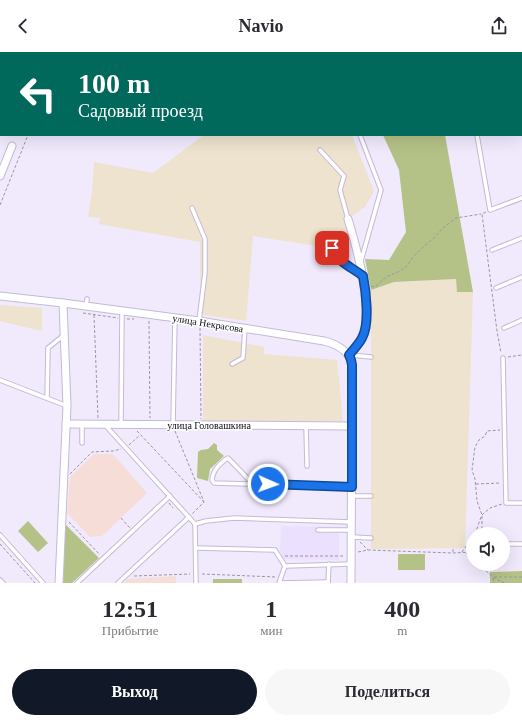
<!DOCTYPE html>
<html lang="ru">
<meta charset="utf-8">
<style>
:root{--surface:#fff;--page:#f7f7f7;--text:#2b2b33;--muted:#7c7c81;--accent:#111827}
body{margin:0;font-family:Georgia,serif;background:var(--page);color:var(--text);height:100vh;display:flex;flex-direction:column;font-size:15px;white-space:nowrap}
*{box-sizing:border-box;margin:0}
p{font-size:13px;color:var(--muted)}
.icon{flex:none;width:22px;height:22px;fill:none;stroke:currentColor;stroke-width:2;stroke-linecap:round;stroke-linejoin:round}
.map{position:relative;height:531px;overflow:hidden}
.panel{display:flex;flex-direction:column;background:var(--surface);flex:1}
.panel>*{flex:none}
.top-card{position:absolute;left:0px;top:0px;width:522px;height:84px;box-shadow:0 4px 16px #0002;background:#00695c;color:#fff;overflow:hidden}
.tools{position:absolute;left:466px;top:475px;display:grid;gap:8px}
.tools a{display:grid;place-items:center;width:44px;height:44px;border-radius:50%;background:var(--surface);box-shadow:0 4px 16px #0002;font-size:20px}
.pin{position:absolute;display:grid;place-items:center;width:34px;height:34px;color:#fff;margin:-17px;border-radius:8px;box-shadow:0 2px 6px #0006}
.me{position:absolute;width:44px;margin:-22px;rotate:92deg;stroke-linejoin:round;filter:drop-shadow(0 0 3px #0008)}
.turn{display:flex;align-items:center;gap:14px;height:84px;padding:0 12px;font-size:18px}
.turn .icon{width:52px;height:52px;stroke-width:2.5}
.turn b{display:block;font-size:28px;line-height:34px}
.eta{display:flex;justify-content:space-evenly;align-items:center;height:68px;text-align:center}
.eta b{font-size:24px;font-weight:800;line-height:28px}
.cta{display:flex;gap:8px;margin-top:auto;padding:8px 12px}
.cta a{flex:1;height:46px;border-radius:24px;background:var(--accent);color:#fff;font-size:16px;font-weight:800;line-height:46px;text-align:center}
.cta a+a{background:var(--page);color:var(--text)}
header{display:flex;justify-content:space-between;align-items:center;height:52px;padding:0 12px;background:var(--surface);font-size:18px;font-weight:800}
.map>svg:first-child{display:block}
.built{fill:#ece0ff}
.industrial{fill:#ede3ce}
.education{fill:#f7ddd8}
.green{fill:#b5c287}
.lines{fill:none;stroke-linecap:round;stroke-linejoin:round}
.service-casing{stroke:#c4b9d7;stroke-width:5.5}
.minor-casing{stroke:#c4b9d7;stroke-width:9}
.path{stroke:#9b95a4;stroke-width:1;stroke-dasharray:3 2;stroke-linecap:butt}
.service{stroke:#fff;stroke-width:3.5}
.minor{stroke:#fff;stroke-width:7}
.route-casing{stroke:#114b97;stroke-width:10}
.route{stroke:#1a73e8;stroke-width:7}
.labels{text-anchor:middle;stroke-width:3;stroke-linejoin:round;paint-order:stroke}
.street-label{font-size:10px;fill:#0e0a14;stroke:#fff}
</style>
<header><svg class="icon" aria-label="back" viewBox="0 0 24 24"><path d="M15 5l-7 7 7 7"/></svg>Navio<svg class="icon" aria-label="share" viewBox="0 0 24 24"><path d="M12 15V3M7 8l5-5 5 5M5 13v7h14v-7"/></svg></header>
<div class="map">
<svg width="522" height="531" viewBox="0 0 522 531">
<rect width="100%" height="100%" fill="#f1eafd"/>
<path class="built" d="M281 474 339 475V508L284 507 280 499Z"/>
<g class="industrial">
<path d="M335 0H415L416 1H334Z"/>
<path d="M204 83H352L374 139 365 155 345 169 348 184 336 186V197L253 184 246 269 197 262 200 238V190L99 172 100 166 88 165 92 140 94 110 153 121Z"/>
<path d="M456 227 457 240H473L465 496 371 497V238L394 230Z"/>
<path d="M0 253 42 256V279L0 269Z"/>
<path d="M203 283 264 295V302L337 308 343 369 203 370Z"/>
</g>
<g class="education">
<path d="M94 402H113L147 441 102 484 90 485 67 461 70 425Z"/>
<path d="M176 524V531H124L128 527Z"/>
</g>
<g class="green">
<path d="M383 83H445L473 240H457L456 227 394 230 371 238 365 207 389 208 406 180 399 118Z"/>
<path d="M214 391 217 393V398L224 404 210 417 208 429 197 426 198 400 201 398 208 397Z"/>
<path d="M28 469 48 491 38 500 18 479Z"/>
<path d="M65 472 99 506 72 531H63Z"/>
<rect x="398" y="502" width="27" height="16"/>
<path d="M522 519V531H490V520Z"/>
<rect x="213" y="527" width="29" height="4"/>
</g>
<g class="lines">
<g class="service-casing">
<g id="service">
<path d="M430 0 435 1"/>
<path d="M326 1 327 0"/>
<path d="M482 1 483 0"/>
<path d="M360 83 381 138 361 209"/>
<path d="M477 83 490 158 522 146"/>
<path d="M320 98 344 124 340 138 348 167"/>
<path d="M192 156 205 187V221L199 269"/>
<path d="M332 196C340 212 349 213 362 223"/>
<path d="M492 198 522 186"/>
<path d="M496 236 522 225"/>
<path d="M86 254 87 247"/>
<path d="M504 276 522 268"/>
<path d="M350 303 371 305"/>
<path d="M503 306 506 451H522"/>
<path d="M232 312 243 306 245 276"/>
<path d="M0 328 67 354"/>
<path d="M47 346 48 296 64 283"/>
<path d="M105 373 195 472 196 531"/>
<path d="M121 373 122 259"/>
<path d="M173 373 175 266"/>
<path d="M306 374 307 414"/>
<path d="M82 391V372"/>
<path d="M253 432 228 406C219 412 213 418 212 428L214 431 352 435"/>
<path d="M352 444H371"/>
<path d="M195 472 206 469 234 466 351 470"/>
<path d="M318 478H351"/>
<path d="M0 483 43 531"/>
<path d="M352 485 371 486"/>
<path d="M509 492H522"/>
<path d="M196 496 275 498 285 514"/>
<path d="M0 528 3 531"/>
<path d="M77 531 170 444"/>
<path d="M118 531 189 465"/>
<path d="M279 531 285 514 351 512"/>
<path d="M280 531 328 530"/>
<path d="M328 531 329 512"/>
</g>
</g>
<g class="minor-casing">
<g id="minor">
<path d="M0 124 12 94"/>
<path d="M348 167C357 197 373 253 363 284 361 291 353 298 349 303"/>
<path d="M0 244 63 251 199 269 324 289C336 292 350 299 352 313L351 531"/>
<path d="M66 372 352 374"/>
<path d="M59 531 67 354 63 251"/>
</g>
</g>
<g class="path">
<path d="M183 0V1"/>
<path d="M62 1V0"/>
<path d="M521 7 522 6"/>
<path d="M521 58 522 59"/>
<path d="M0 153 28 83"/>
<path d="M486 160 482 162 497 279 501 301"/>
<path d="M371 235 376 234 386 225 400 219 407 214 413 205 423 195 434 186 444 175 456 166 481 162"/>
<path d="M83 261 118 266"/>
<path d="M94 263 98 366"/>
<path d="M127 267H134"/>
<path d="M149 269 150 366"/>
<path d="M200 276 201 367"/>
<path d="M508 305 522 303"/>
<path d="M137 379 204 450"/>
<path d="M175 379 204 450 192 462"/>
<path d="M129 393 140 383"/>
<path d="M70 422 92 400 113 399 121 397"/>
<path d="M476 432 500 431"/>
<path d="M169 451 173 456"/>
<path d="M482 463 490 456 502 452"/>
<path d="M121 466 130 476"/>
<path d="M69 470 100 503"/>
<path d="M475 482 481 465"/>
<path d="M482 482V463L477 449 475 427 472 418 475 395 479 388 485 384 487 379 500 378"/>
<path d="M360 490 368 498"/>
<path d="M0 492 35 531"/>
<path d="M358 500 368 498 453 501 473 500"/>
<path d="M453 500V496"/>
<path d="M462 500 473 485"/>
<path d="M466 501 473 507"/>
<path d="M285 504H344"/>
<path d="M478 512 493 525 504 531"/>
<path d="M202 522 276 525"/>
<path d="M134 524 190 522"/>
<path d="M494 525H522"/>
<path d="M493 526 494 531"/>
</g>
<use href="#service" class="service"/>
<use href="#minor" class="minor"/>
</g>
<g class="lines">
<g class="route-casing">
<path id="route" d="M268 432 352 435V313L351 308 349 303C353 298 359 292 362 286 370 272 366 239 363 224 350 214 340 212 332 196"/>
</g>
<use href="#route" class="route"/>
</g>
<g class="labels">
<g class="street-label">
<text transform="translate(208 271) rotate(9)" y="4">улица Некрасова</text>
<text x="209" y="377">улица Головашкина</text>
</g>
</g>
</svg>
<div class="tools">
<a><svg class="icon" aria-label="sound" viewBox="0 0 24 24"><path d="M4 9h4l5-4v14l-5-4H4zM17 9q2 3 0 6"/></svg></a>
</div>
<div class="pin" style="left:332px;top:196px;background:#d93025"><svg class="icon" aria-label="arrive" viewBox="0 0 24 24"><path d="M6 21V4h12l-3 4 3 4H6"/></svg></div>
<svg class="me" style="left:268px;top:432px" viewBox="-20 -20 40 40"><circle r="17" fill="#1a73e8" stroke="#fff" stroke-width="3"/><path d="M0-11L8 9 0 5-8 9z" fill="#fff"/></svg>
<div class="top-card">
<div class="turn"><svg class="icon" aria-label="left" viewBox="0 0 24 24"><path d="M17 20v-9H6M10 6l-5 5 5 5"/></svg><div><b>100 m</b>Садовый проезд</div></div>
</div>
</div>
<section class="panel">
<div class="eta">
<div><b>12:51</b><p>Прибытие</p></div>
<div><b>1</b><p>мин</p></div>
<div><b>400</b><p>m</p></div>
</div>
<div class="cta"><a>Выход</a><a>Поделиться</a></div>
</section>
